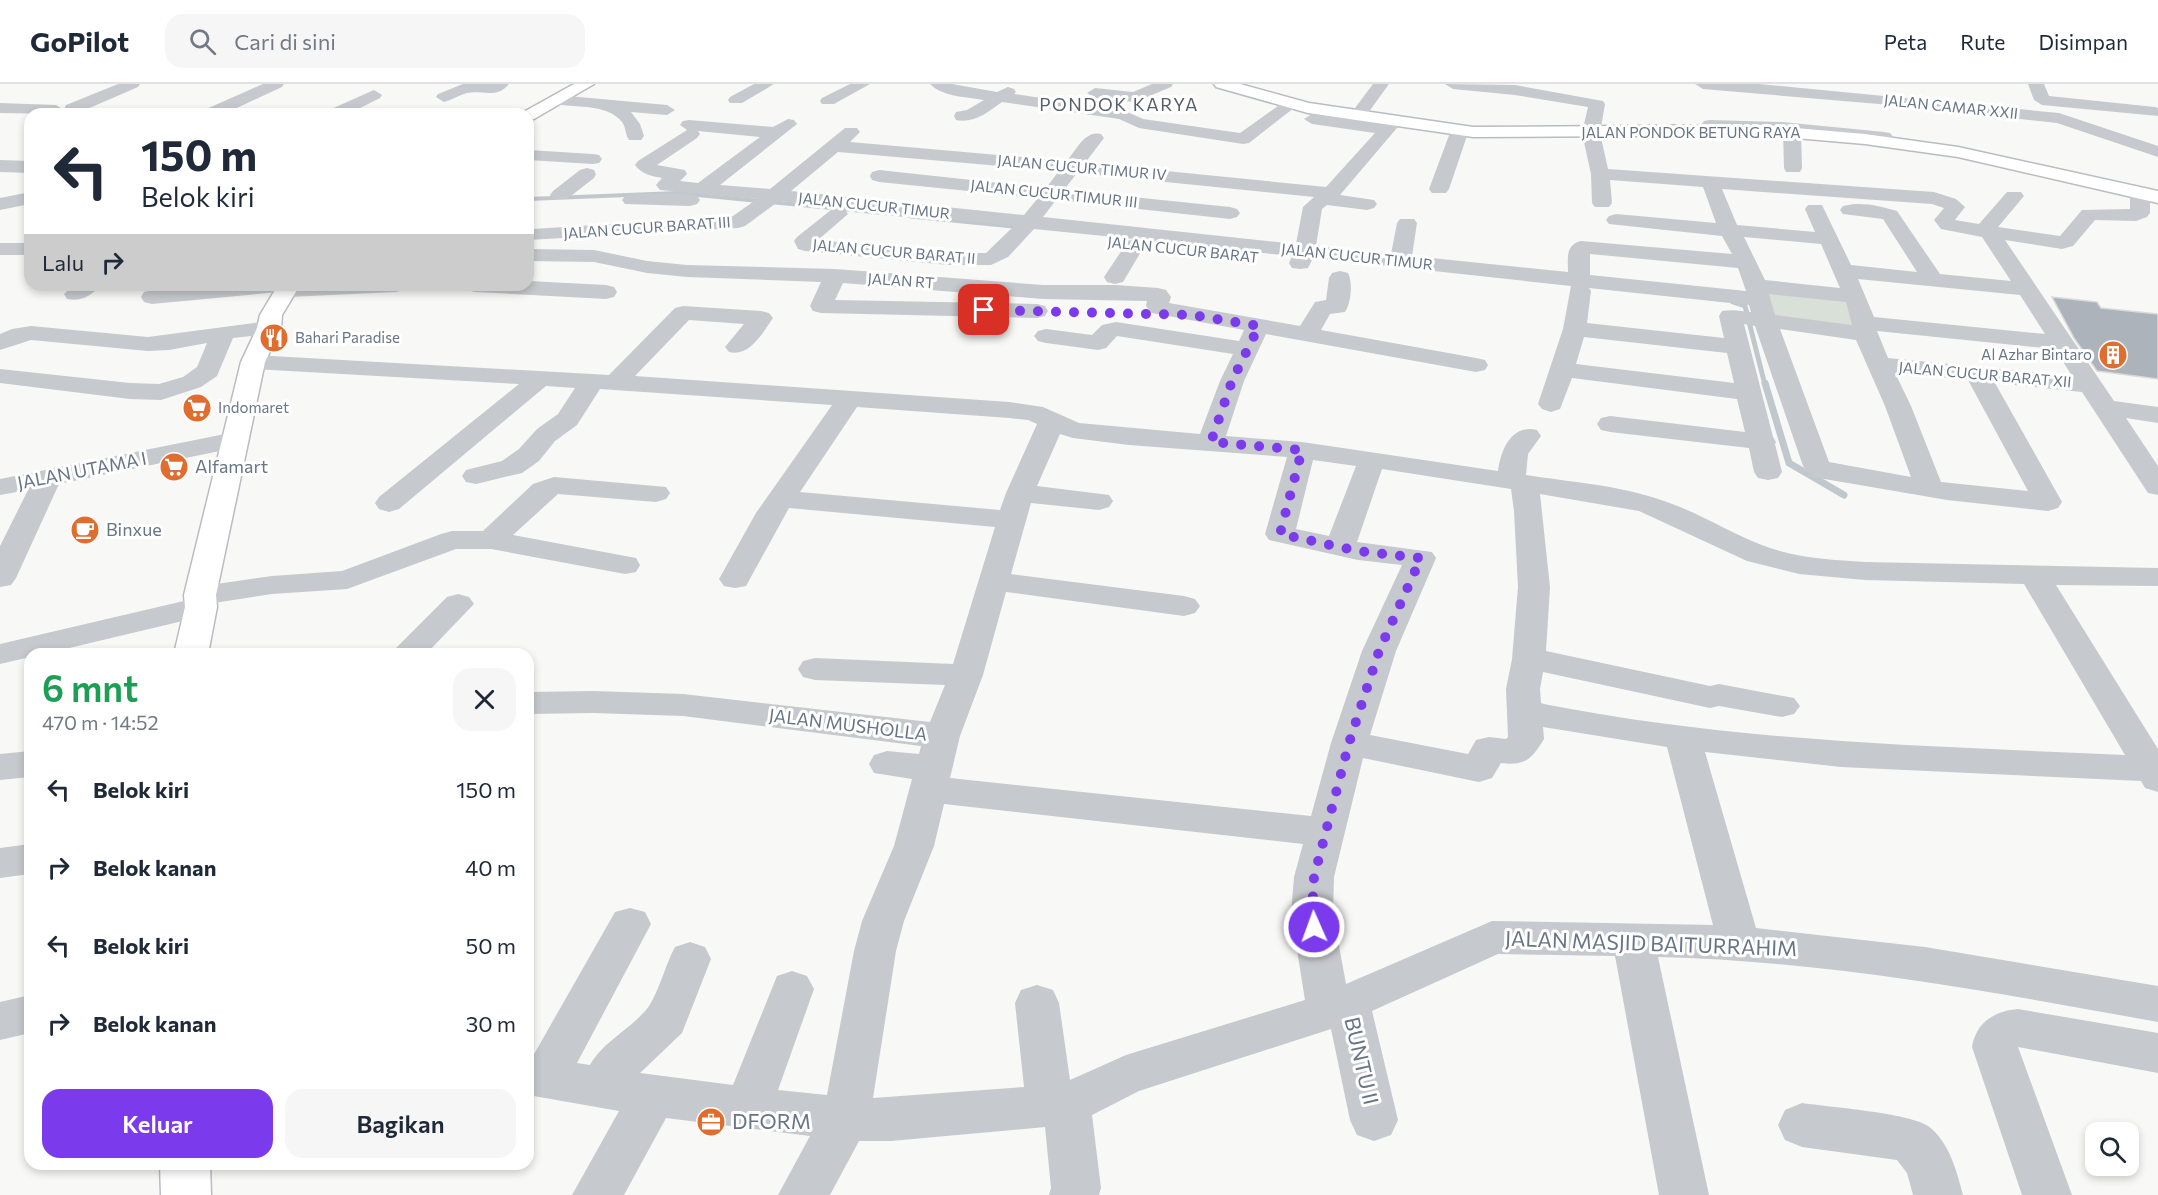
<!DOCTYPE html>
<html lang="id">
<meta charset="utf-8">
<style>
:root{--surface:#fff;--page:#f6f6f7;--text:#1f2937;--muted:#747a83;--line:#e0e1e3;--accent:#7c3aed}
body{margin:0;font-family:Commissioner,sans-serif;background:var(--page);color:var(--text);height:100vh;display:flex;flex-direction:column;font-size:22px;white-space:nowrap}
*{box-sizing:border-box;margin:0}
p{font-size:20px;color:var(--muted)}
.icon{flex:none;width:33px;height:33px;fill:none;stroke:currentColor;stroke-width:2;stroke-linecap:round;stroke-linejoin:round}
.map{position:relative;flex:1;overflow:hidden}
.sheet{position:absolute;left:24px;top:564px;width:510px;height:522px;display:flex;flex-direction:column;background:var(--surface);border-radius:18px;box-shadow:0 3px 9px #0003}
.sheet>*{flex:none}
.banner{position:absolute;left:24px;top:24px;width:510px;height:183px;border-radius:18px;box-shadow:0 3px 9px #0003;background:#fff;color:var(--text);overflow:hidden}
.controls{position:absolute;left:2085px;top:1038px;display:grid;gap:12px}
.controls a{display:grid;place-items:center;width:54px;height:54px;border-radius:12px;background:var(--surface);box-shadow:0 3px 9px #0003;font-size:30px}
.pin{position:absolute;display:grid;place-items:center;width:51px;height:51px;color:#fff;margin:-26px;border-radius:12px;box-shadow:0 3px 9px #0006}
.me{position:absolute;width:66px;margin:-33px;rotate:358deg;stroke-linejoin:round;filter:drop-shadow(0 0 4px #0008)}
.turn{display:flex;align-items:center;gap:21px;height:126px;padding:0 18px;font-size:27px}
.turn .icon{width:78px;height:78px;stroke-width:2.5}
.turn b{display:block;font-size:42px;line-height:51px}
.then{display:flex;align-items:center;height:57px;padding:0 18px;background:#0003;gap:12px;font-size:22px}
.round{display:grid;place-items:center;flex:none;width:63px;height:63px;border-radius:18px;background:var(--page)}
.overview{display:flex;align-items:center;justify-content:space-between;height:102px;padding:0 18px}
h1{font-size:36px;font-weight:600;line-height:45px;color:#1e9e55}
.primary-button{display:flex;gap:12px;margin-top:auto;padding:12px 18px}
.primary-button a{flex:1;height:69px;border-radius:18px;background:var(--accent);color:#fff;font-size:24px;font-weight:600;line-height:69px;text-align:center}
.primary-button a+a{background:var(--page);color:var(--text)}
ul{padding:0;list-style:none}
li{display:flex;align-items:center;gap:18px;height:78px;padding:0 18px}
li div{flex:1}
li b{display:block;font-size:22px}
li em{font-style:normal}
header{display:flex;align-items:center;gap:36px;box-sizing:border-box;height:84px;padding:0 30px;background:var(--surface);border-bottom:2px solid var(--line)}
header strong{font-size:28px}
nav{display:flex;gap:33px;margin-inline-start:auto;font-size:21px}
.search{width:420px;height:54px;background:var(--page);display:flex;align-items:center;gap:15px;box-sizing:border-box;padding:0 21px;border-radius:18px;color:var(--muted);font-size:22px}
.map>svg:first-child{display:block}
.green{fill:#d9e0d7}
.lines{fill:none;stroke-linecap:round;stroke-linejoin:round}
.stream-far2{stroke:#c0c8cd;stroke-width:4}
.stream-far1{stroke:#c0c8cd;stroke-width:5}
.stream{stroke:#c0c8cd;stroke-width:7}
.building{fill:#adb3ba;stroke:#dadad8;stroke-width:1.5}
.major-casing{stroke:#b9bcc1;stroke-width:3}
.minor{fill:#c6c9cd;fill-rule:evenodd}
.major{fill:#fff;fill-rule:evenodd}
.route{stroke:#7c3aed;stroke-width:10;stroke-dasharray:0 18}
.labels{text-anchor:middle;stroke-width:6;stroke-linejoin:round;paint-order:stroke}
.far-street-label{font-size:15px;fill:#687586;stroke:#fff}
.far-poi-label{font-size:15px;fill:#687586;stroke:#fff;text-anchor:start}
.far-quarter-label{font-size:18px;letter-spacing:1.5px;fill:#565f6c;stroke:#fff}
.poi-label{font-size:18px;fill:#687586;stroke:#fff;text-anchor:start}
.street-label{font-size:18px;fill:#687586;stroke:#fff}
.near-street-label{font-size:21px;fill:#687586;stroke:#fff}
.near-poi-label{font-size:21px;fill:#687586;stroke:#fff;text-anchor:start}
</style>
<header>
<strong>GoPilot</strong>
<div class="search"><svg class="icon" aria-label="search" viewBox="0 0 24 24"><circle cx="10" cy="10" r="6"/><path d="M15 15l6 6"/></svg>Cari di sini</div>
<nav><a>Peta</a><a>Rute</a><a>Disimpan</a></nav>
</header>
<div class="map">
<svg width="2158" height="1111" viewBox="0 0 2158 1111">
<rect width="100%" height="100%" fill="#f8f8f6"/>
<path class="green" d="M1756 203 1856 213 1871 249 1764 237Z"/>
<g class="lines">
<path class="stream-far2" d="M528 115 677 109 926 133"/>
<g class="stream-far1">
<path d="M911 132 1023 143"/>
<path d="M1733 218 1745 222 1765 301"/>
</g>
<path class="stream" d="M1765 299 1789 379 1844 411"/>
</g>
<path class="building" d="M2052 213 2097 218 2101 224 2158 230V295L2097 287 2074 254Z"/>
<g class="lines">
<g class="major-casing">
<g id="major">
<path d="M574 0H594L534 35 528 36V30H520Z"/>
<path d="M1214 0H1240L1309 19 1473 43 1760 41 1865 50 1958 63 2158 107V119L1958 73 1865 60 1760 51 1473 53 1308 29 1216 3Z"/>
<path d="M278 201H300L282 231 281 244 265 278 216 511 217 523 208 570H174L185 523 184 511 241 278 257 244 260 231Z"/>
<path d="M160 1080H210L211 1111H161Z"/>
</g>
</g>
<g class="minor">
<path d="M118 0H140L138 3 78 29 72 30 64 25 66 21Z"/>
<path d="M263 0H284L282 3 224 30H202L204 26Z"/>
<path d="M509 0C497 15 483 6 467 9 459 11 452 16 444 18L436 13 438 10 463 0Z"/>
<path d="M754 0H774L742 19H730L728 16 730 13Z"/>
<path d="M850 0H870L834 20H822L820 17 822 14Z"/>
<path d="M930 0H952L997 8 1008 3 1014 5 1016 8 1014 10 1123 26 1143 35 1240 49 1285 17H1297L1299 20 1249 59 1243 60 1139 44 1119 35 1002 18C988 28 974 40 956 36L954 32 956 28 967 26 984 16C968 13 942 13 930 0Z"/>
<path d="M1152 0H1173L1171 3 1135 18 1095 14 1087 9 1095 4 1133 8Z"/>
<path d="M1373 0H1389L1363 36H1360L1383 39C1389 34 1392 32 1400 34L1402 38 1340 111 1374 116 1377 120 1374 124 1367 126 1327 121 1322 125 1316 162 1391 170 1397 139 1400 135H1414L1417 139 1412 172 1568 188C1568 174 1565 161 1581 157L1732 170 1722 152 1609 140 1606 136 1609 132 1616 130 1716 139 1703 103 1610 96 1612 119 1609 123H1595L1592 119 1591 90 1582 49 1588 23 1515 11 1453 5 1445 0 1515 1 1603 17 1605 20 1600 49 1608 85 1934 108 1956 115 1965 123 1955 136 1979 140 2007 108H2021L2024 112 1998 143 2060 152 2082 126 2130 125V109L2133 105H2147L2150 109V129L2147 133 2136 137 2095 136 2073 162 2062 165 2005 156 2114 317 2158 323V339L2126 334 2158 382V411L2148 409 2082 308 1995 299 2062 418 2058 424 2048 427 1947 416 1813 393 1803 382 1755 242 1744 240 1773 353 1776 358 1775 360 1782 388 1778 394 1768 396 1758 394 1754 388 1749 364 1610 348 1601 346 1597 340 1601 334 1610 332 1745 348 1737 315 1572 294 1560 325 1551 328 1542 325 1538 320 1563 245 1571 202 1313 174 1308 184 1300 185 1292 184 1289 179 1292 172 1139 156 1145 161 1123 198 1115 200 1107 198 1104 193 1128 157 1134 155 1034 145 1008 173 991 181H948L805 167 798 165 794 157 797 153 831 126H845L848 130 818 156 948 169H986L1014 142 779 117 745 142 738 144 528 156V146L533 145 733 132 757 115 660 106 656 101 662 94C652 92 641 90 635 81L638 77 687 46 680 41 683 37 689 36 773 43 788 35 794 36 797 40 720 101 770 105 845 44H857L860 48 850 58 1067 77C1076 66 1085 46 1101 50L1104 54 1085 79 1326 103 1375 49 1312 40 1304 35 1312 30 1351 35 1349 32ZM698 47 760 53 698 99 680 97 687 90 685 86 657 81 697 54 700 50ZM838 68 1059 87 1046 104 879 86 872 88 870 92 872 96 879 98 1038 114 1024 131 791 107ZM1077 89 1314 113 1303 123 1296 160 1043 133 1056 116 1230 135 1237 133 1240 129 1237 125 1230 123 1064 106ZM1722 105 1932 120 1944 124 1934 136 1941 145 1982 153 2011 197 1940 190 1897 127C1880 122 1861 117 1843 122L1840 126 1843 130 1883 135 1917 188 1851 181 1822 121H1808L1805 125 1815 148 1737 141ZM1744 153 1821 160 1840 204 1765 196ZM1590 170 1738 184 1746 207 1590 191ZM1858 195 2020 211 2045 250 1874 233ZM1589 204 1749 221 1751 228C1742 227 1732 225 1722 227L1719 232 1724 254 1587 239 1591 207ZM1769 210 1846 218 1852 241 1775 231ZM1780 245 1856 256 1885 322 1911 393 1829 378ZM1877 247 2055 265 2072 292 1888 274ZM1584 253 1727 269 1734 299 1576 280ZM1895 289 1968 296 2028 407 1941 398 1911 322Z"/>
<path d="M1695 0H1759L2059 29 2158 62V73L2057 39 1879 20 1703 5Z"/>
<path d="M2028 0H2044L2049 12 2155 23 2158 24V32L2042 21 2034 16Z"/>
<path d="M374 6 382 11 380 14 348 30H327L329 26Z"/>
<path d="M557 11 667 21 675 26 667 31 631 28 640 40 644 52 641 56H629C625 50 626 43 622 38 606 18 573 25 551 19L549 16Z"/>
<path d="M0 19 56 21 64 26 60 30 0 29Z"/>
<path d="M1710 36 1782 38 1884 48 1890 49 1893 53 1890 57 1884 58 1801 50 1802 84 1800 88H1786L1784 84 1783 48 1704 45 1701 41 1704 37Z"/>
<path d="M1460 41 1466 42 1469 46 1449 105 1446 109H1432L1429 105 1451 46 1454 42Z"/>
<path d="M528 66 593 70 599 71 602 75 599 79 593 80 528 76Z"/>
<path d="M0 76 30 77V89L0 88Z"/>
<path d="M587 84 594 86 596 90 594 94 567 115H553L550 111 553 107 580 86Z"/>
<path d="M30 108V120L0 126V114Z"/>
<path d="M632 110H690L697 112 700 116 697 120 690 122 625 120 622 116 625 112Z"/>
<rect x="0" y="159" width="30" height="12"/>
<path d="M528 165 594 166 647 177 687 181 835 185 1043 201H1116L1158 204 1166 206 1171 213 1169 219 1300 242 1315 218 1326 216 1329 194 1332 189 1340 187 1348 189C1353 198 1351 220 1345 228L1330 230 1321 246 1476 274 1485 276 1488 281 1485 286 1476 288 1266 250 1244 297 1226 352 1302 358 1498 387C1501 365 1512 340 1537 346L1541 352 1528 370 1526 391C1570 398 1618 401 1661 416 1699 428 1732 451 1770 464 1800 474 1833 476 1865 478L2158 484V502L2056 501 2158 665V708L2145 704 2141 697 1841 683 1705 668 1756 844 1925 863 2158 902V938C1992 908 1827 877 1658 873L1709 1111H1659L1615 872 1498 870 1372 927 1398 1036 1391 1051 1374 1057 1357 1051 1350 1036 1331 945 1139 1007 1092 1031 1101 1104 1099 1111H1049L1051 1104 1045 1043 891 1057H859L830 1111H778L810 1052 666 1034 624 1111H572L619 1027 528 1011V971L533 972 615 828 630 824 645 828 651 840 577 979 590 981C603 958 629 946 646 926 657 914 666 879 675 863L690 858 705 863 711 875 682 949 640 989 733 1001 777 892 792 887 807 892 814 905 778 1006 827 1011 854 867 862 837 894 762 912 695 874 689 869 680 874 671 887 667 919 670 921 662 683 632 593 629 528 630V608L593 607 683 610 930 638 945 601 815 596 803 593 798 585 803 577 815 574 953 580 995 443 789 424 746 502 735 504 724 502 719 495 756 429 832 321 600 305 577 341 555 357 539 377 522 389 476 400 466 398 462 392 466 386 502 377 519 365 537 345 558 330 575 304 546 302 399 425 389 428 379 425 375 419 379 413 519 300 253 285 244 283 241 278 244 273 253 271 609 291 675 224 683 222 761 227 769 229 773 234C762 250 749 273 729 268L725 263 744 240 689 236 635 292 1009 318 1043 323 1079 339 1200 350 1220 297 1233 270 1117 252 1106 264 1098 266 1046 259 1038 257 1034 252 1038 247 1046 245 1092 251 1102 241 1116 238 1239 257 1244 246 1152 229 1146 222 1147 217 1043 215 843 199 835 216 1037 220 1045 222 1048 227 1045 232 1037 234 821 229 813 227 810 222 821 198 687 193 647 189 594 178 528 177ZM857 323 1009 334 1028 336 1037 340 1006 409 1000 426 800 408ZM1060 350 1073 354 1129 361 1287 373 1265 450 1269 456 1358 476 1402 481 1362 567 1331 659 1311 732 950 694 960 652 983 591 1006 508 1184 532 1195 529 1200 522 1195 515 1184 512 1011 490 1031 419 1099 426 1109 423 1113 417 1109 411 1037 402ZM1313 376 1356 382 1329 452 1296 445ZM1382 385 1511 405 1514 427 1518 503 1512 575 1506 605 1508 653 1506 655 1489 653 1476 656 1468 670 1370 651 1396 567 1436 474 1432 468 1357 458ZM1540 410 1639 427 1747 477 1799 490 1865 496 2024 500 2125 671C1931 662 1735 658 1544 620L1541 619 1540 605 1543 588 1710 624 1719 622 1782 633 1794 630 1800 622 1794 614 1719 600 1710 602 1546 567 1550 503ZM1543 643 1667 663 1713 841 1492 837 1346 900 1333 829 1334 793 1363 674 1479 698 1492 694 1501 679C1525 682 1531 676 1544 655ZM944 720 1303 760 1294 793 1291 829 1305 916 1126 971 1070 996 1059 919 1053 906 1037 901 1021 906 1015 919 1024 1003 873 1014 896 867 904 837 934 762Z"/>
<path d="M528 197 606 201 614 203 617 208 614 213 606 215 475 208 467 206 464 201H528Z"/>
<path d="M74 201H100C92 212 80 218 67 215L64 210Z"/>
<path d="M212 201H407L404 206 396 208 288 213 279 208 152 220 144 218 141 213 144 208 152 206Z"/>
<path d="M269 237 277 239 281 244 277 249 233 254 217 292 201 303 161 316 130 315 0 299V285L130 299 159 300 183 293 197 283 207 259 169 266 148 267 31 256 0 266V250L12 245 31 242 148 253Z"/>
<path d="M235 348 244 350 248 356 244 362 59 400 16 494 11 501 0 503V462L28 406 0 411V395Z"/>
<path d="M554 393 666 403 670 409 666 415 656 418 558 410 513 451 636 474 640 481 636 488 625 490 491 465H456L347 505 272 510 214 519 217 523 212 530 44 570H30V573L0 580V560L188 516 184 511 189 504 272 492 342 487 441 450 452 447H483L533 400Z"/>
<path d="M458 510 469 513 474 520 426 570H390L447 513Z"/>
<path d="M30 667V693L0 696V670Z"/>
<path d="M30 760V790L0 794V764Z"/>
<path d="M30 911V949L0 956V918Z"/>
<path d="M2018 925 2158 949V989L2018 963 2072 1111H2022L1972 963C1976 938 1995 927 2018 925Z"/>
<path d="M1802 1019C1829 1023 1909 1029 1928 1042 1949 1057 1957 1088 1963 1111H1913L1907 1089 1897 1076 1802 1063 1785 1056 1778 1041 1785 1026Z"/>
</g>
<use href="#major" class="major"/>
</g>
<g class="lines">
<path class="route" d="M984 226 1192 231 1259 242 1232 297 1211 358 1302 366 1280 450 1358 467 1421 474 1379 567 1349 659 1314 793 1312 829 1314 843"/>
</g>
<defs>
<g id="restaurant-disc" transform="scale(1.5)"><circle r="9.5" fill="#e06d2e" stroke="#fff"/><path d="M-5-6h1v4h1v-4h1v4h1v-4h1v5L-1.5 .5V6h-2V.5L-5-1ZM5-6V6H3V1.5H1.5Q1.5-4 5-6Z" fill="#fff"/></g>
<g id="building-disc" transform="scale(1.5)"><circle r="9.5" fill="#e06d2e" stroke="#fff"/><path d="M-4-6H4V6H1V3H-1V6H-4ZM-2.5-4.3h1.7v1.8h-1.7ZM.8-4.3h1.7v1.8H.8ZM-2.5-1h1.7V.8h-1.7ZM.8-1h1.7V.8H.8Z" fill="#fff"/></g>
<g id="supermarket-disc" transform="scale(1.5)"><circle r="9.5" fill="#e06d2e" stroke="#fff"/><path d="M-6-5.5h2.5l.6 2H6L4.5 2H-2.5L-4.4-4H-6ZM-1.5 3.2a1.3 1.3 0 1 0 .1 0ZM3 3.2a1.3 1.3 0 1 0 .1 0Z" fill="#fff"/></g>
<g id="cafe-disc" transform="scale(1.5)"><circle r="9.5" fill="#e06d2e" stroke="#fff"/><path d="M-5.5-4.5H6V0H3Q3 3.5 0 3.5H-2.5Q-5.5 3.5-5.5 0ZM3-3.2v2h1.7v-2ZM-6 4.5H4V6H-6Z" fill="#fff"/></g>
<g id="office-disc" transform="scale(1.5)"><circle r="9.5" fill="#e06d2e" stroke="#fff"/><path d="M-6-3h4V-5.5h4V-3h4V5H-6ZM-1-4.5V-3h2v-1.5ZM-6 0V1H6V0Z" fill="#fff"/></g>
</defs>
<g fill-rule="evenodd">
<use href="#restaurant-disc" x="274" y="254"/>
<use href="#building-disc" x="2113" y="271"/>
<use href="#supermarket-disc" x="197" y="324"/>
<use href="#supermarket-disc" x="174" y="383"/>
<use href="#cafe-disc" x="85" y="446"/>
<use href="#office-disc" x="711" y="1038"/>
</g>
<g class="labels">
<g class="far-street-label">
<text transform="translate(1951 23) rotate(6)" y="5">JALAN CAMAR XXII</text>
<text x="1691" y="54">JALAN PONDOK BETUNG RAYA</text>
<text transform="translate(1082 84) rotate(5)" y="5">JALAN CUCUR TIMUR IV</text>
<text transform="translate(1054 110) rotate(6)" y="5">JALAN CUCUR TIMUR III</text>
<text transform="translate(874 122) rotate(6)" y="5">JALAN CUCUR TIMUR</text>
<text transform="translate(647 144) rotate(-4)" y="5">JALAN CUCUR BARAT III</text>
<text transform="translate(1183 166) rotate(6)" y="5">JALAN CUCUR BARAT</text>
<text transform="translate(894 168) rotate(5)" y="5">JALAN CUCUR BARAT II</text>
<text transform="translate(1357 173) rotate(6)" y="5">JALAN CUCUR TIMUR</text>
<text transform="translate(901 197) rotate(4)" y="5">JALAN RT</text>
<text transform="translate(1985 291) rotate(5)" y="5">JALAN CUCUR BARAT XII</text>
</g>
<g class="far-poi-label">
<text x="295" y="259">Bahari Paradise</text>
<text x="2092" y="276" text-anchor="end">Al Azhar Bintaro</text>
<text x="218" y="329">Indomaret</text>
</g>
<g class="far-quarter-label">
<text x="1119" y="27">PONDOK KARYA</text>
</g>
<g class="poi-label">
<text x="195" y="389">Alfamart</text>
<text x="106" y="452">Binxue</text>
</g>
<g class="street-label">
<text transform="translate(82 387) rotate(-11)" y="6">JALAN UTAMA I</text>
<text transform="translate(848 641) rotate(7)" y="6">JALAN MUSHOLLA</text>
</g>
<g class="near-street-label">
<text transform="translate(1651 860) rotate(2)" y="7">JALAN MASJID BAITURRAHIM</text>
<text transform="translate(1361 977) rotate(77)" y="7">BUNTU II</text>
</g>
<g class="near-poi-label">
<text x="732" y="1045">DFORM</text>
</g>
</g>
</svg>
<div class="controls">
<a><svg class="icon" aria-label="search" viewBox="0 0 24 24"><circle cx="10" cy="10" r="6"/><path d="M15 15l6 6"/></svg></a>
</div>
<div class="pin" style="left:984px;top:226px;background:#d93025"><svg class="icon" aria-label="arrive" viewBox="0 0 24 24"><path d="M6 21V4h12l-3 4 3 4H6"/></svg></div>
<svg class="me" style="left:1314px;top:843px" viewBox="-20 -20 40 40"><circle r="17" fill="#7c3aed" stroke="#fff" stroke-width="3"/><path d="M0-11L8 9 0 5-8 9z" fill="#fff"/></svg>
<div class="banner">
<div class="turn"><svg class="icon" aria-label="left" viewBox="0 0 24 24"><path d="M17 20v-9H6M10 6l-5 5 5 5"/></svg><div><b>150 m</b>Belok kiri</div></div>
<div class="then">Lalu<svg class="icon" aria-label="right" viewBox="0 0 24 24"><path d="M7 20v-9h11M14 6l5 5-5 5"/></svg></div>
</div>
<section class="sheet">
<div class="overview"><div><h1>6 mnt</h1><p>470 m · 14:52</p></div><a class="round"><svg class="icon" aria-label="close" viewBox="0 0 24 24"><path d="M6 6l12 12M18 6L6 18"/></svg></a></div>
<ul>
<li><svg class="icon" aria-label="left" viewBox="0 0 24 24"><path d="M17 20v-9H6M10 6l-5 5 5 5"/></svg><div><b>Belok kiri</b></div><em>150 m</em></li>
<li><svg class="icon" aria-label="right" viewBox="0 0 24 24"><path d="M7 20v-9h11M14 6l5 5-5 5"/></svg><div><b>Belok kanan</b></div><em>40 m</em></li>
<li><svg class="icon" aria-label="left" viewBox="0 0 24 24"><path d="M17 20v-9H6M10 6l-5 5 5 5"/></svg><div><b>Belok kiri</b></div><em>50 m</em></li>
<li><svg class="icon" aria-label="right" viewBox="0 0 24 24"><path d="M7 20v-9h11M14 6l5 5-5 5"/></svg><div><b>Belok kanan</b></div><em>30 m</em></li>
</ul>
<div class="primary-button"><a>Keluar</a><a>Bagikan</a></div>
</section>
</div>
